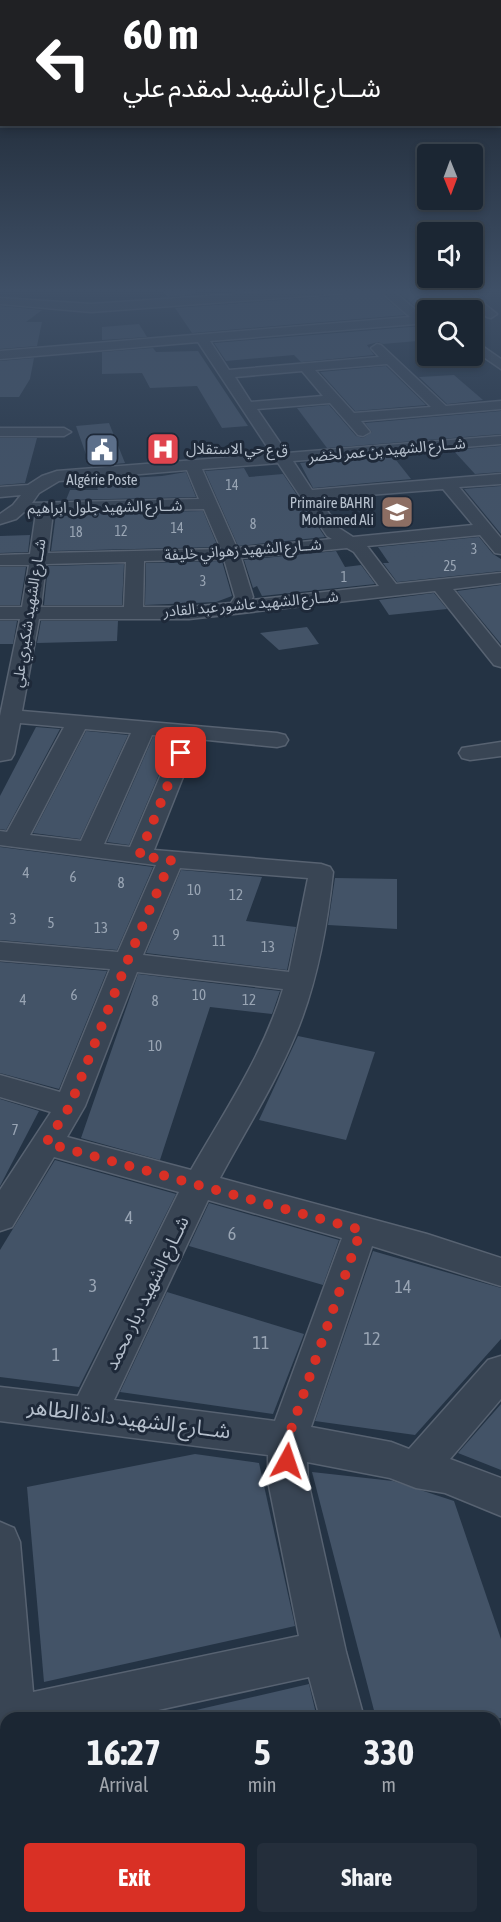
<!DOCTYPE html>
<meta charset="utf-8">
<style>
:root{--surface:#1b2633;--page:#242e3b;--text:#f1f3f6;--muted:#a0a5ac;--line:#39434e;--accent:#d93025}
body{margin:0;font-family:"Asap Condensed","Noto Sans Arabic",sans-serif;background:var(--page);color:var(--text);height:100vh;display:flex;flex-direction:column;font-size:22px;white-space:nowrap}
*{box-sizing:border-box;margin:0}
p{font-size:20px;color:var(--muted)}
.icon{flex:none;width:33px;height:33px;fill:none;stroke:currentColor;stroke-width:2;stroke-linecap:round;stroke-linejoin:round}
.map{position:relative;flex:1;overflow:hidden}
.panel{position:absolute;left:0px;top:1712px;width:501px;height:212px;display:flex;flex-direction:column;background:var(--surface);border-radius:18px 18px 0 0;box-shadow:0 3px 9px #0003,0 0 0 2px var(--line)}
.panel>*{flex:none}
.guide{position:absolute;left:0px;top:0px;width:501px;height:126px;box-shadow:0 3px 9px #0003,0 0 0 2px var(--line);background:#202124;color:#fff;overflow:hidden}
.needle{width:39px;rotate:179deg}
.buttons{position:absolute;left:417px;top:144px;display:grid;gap:12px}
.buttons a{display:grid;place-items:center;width:66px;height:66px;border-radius:6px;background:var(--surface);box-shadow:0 3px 9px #0003,0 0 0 2px var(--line);font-size:30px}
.pin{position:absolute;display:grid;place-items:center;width:51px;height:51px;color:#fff;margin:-26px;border-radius:12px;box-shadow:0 3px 9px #0006}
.me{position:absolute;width:66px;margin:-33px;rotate:5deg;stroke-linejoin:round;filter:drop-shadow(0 0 4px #0008)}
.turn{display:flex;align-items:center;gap:21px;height:126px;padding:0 24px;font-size:27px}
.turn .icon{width:78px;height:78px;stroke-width:2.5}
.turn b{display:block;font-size:42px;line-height:51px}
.eta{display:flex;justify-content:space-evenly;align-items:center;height:102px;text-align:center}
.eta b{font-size:36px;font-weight:700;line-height:42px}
.button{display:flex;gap:12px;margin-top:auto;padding:12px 24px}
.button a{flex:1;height:69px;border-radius:6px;background:var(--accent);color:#fff;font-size:24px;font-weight:700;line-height:69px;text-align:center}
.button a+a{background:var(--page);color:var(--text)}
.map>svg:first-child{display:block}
.building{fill:#435367}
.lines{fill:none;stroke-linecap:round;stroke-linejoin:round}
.minor-casing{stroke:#576271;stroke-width:3}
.minor{fill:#394554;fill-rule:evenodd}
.route{stroke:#d93025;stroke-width:10;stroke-dasharray:0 18}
.labels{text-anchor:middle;stroke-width:6;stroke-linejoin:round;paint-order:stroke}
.far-number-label{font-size:14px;fill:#99a5b4}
.far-poi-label{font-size:15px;fill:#b6c0cd;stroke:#1e2939;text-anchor:start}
.far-street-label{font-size:15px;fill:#b6c0cd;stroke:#1e2939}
.number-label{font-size:15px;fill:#99a5b4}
.near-number-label{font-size:18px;fill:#99a5b4}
.street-label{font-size:18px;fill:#b6c0cd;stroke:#1e2939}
.near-street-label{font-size:21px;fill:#b6c0cd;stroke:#1e2939}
</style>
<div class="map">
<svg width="501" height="1922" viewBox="0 0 501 1922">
<rect width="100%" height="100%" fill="#243344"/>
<g class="building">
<path d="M163 290H194L197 294 167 297Z"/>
<path d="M396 290H451L476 310H420Z"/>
<path d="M370 291H377L405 315 192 333 175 308 348 295 355 292Z"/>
<path d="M0 306 42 310 26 322H42L37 346 0 349Z"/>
<path d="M139 324 147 337 102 340V327Z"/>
<path d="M423 326 428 329V340L383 344 378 342 367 345 374 355 301 362 294 355 226 361 214 343Z"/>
<path d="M153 348 156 352 198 351 248 426 222 428 197 386 150 388 142 373 102 374V352Z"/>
<path d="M34 358 30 379 19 397H0V361Z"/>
<path d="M386 366 426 405 355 411 320 372Z"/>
<path d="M454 375 483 400 447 404 419 377Z"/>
<path d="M329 405 356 436 363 438 372 432 365 423 501 411V434L327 448 297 408Z"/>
<path d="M109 423 125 463 90 466 76 426Z"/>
<path d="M0 438H37L25 483 0 485Z"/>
<path d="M501 446V472L475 474 453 450Z"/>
<path d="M392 455 411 479 313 488 300 463Z"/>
<path d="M244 468 249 477 283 474 325 537 238 546 205 471Z"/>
<path d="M186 472 196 497 66 500 70 490H98L94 480 162 476Z"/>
<path d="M501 486V534L464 489Z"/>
<path d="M203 511 218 547 51 551 56 514Z"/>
<path d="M30 535 28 552 0 553V536Z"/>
<path d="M479 537 493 554 501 559V571L397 582 383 563H389L378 547Z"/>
<path d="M336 551 345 567 361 565 375 584 262 596 257 586 253 588 244 560Z"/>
<path d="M222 561 232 596 216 602 145 605 146 563Z"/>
<path d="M124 564 122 605H44L48 566Z"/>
<path d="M0 567H26L20 605H0Z"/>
<path d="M501 585V644L457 591Z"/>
<path d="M434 593 447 609 389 615 379 600Z"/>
<path d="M0 621H17L13 644H0Z"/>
<path d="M41 621H118L117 641 37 643Z"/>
<path d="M307 627 319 644 279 650 260 633Z"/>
<path d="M36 727 60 729 6 830 0 829V796Z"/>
<path d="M86 731 128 735 80 839 33 833Z"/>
<path d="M153 737 174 739 129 845 107 842Z"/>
<path d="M0 847 153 867 117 950 0 940Z"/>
<path d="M181 870 262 877 246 921 296 927 287 970 146 953Z"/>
<path d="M335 878 397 879V929L328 925Z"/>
<path d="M0 962 107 971 59 1089 0 1073Z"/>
<path d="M138 974 280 991 272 1014 210 1007 160 1160 81 1138Z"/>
<path d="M298 1036 375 1052 346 1140 259 1120Z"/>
<path d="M0 1099 39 1111 0 1186Z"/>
<path d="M55 1160 176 1194 79 1387 0 1377V1250Z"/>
<path d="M209 1203 339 1240 323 1285 189 1246Z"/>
<path d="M373 1251 501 1288V1339L415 1435 315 1421Z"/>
<path d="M167 1292 304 1334 273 1414 120 1392Z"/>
<path d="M501 1404V1470L458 1453Z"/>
<path d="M195 1454 259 1463 295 1626 44 1682 27 1487Z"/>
<path d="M312 1472 393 1481 454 1501 501 1639V1718H376Z"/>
<path d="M309 1684 317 1718H197L196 1710Z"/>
</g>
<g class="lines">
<g class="minor-casing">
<g id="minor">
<path d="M296 290H354L348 293 91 312 0 304V298L91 304Z"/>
<path d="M379 290H392L423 316 428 315V323L210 341 229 370 379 357 371 348 377 344 381 345 446 406 501 401V409L361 421 370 432 363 436 358 435 330 403 257 409 287 453 501 436V444L293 461 312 490 501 474V484L459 487 501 538V554L495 553 480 535 367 546 396 584 501 573V583L453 589 501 648V667L494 665 435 591 189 619H39L22 711 277 733 285 735 288 740 285 745 277 747 198 739 154 850 321 864 330 867 333 872C327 928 317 984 295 1036 274 1086 245 1131 220 1178L427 1234 501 1258V1286L372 1246 311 1427 391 1442 409 1449 488 1360 501 1356V1399L450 1459 501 1478V1516L445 1493 416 1488 390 1478 307 1462 308 1481 346 1652 364 1718H320L309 1677 122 1718H6V1737L0 1735V1522L14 1528 20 1542 33 1692 299 1636 268 1481V1455L0 1421V1387L78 1396 179 1192 54 1157 12 1227 0 1231V1190L51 1112 0 1097V1075L60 1092 110 969 0 960V942L118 952 156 865 0 845V831L7 832 64 727 20 723 14 754 11 759 0 761V716L20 619H0V607H22L29 565H0V555L30 554 36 513 24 512 16 519 0 524V514L13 505 21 495 0 497V487L28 485 42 476 57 471 272 454 198 342 0 359V351L410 317ZM387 364 431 407 354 413 315 370ZM302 371 323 396 251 402 235 377ZM278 463 327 536 332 539 237 548 202 469ZM187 470 199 499 32 503 39 493 59 481ZM443 489 473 525 353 537 339 528 319 499ZM204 509 221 549 48 553 53 512ZM347 548 354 552 379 586 251 600 253 597 241 558ZM224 559 235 597 231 603 189 607H143L144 561ZM126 562 124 607H41L46 564ZM85 729 131 733 81 841 30 835ZM152 735 177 737 130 847 104 844ZM180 868 308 878 289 972 143 955ZM137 972 283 989C263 1055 225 1111 191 1170L67 1137 85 1106ZM208 1200 342 1238 275 1421 114 1400Z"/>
<path d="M454 290H467L497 314 491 318 487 317Z"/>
<path d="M472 339 501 359V369L472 349Z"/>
<path d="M0 428H64L71 432 64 436H0Z"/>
<path d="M501 742V756L470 760 462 758 459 753 462 748Z"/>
<path d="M501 1849V1899L495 1901V1851Z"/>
<path d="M6 1911V1917H53L54 1922H4Z"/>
<path d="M412 1917H467L465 1922H410Z"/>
</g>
</g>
<use href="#minor" class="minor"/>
</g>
<linearGradient id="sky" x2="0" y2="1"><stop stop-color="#141c25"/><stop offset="0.52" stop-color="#3f5067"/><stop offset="1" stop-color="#3f5067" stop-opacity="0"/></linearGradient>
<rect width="501" height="559" fill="url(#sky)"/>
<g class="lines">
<path class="route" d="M181 753 139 856 171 860 127 962 70 1106 46 1143 361 1230 287 1441V1461"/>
</g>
<defs>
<g id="hospital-square" transform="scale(1.725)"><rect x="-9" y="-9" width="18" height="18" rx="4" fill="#e0444e" stroke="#1e2939"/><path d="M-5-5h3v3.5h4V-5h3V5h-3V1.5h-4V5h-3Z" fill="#fff"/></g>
<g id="civic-square" transform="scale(1.725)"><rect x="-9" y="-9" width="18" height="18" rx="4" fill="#5c6f8a" stroke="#1e2939"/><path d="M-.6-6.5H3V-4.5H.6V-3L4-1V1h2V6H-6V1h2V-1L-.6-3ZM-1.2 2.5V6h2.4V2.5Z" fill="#fff"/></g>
<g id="school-square" transform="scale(1.725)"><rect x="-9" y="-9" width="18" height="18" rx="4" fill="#8d6e63" stroke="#1e2939"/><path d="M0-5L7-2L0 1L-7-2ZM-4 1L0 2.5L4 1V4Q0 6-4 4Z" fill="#fff"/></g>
</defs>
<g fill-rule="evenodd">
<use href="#hospital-square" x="163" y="449"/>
<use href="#civic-square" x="102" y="450"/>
<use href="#school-square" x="397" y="512"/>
</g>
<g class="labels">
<g class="far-number-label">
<text x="232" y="490">14</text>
<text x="253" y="529">8</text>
<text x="177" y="533">14</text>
<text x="121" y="536">12</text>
<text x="76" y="537">18</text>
<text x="474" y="554">3</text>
<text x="450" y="571">25</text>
<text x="344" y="582">1</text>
<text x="203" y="586">3</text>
</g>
<g class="far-poi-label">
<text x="186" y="454">ق ع حي الاستقلال</text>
<text x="102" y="485" text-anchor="middle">Algérie Poste</text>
<text x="374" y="508" text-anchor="end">Primaire BAHRI<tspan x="374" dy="17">Mohamed Ali</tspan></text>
</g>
<g class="far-street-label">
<text transform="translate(387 450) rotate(-5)" y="5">شــارع الشهيد بن عمر لخضر</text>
<text transform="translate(105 507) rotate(-1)" y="5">شــارع الشهيد جلول ابراهيم</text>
<text transform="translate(243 550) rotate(-4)" y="5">شــارع الشهيد زهواني خليفة</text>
<text transform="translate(251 604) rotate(-5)" y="5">شــارع الشهيد عاشور عبد القادر</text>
<text transform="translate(29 613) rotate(-81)" y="5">شــارع الشهيد شكيري علي</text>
</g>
<g class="number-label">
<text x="26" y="878">4</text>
<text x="73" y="882">6</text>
<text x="121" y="888">8</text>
<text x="194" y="895">10</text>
<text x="236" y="900">12</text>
<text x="13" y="924">3</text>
<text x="51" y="928">5</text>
<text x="101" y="933">13</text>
<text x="176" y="940">9</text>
<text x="219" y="946">11</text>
<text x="268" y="952">13</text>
<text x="74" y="1000">6</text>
<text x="199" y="1000">10</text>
<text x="23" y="1005">4</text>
<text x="249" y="1005">12</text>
<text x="155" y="1006">8</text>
<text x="155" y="1051">10</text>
<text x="15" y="1135">7</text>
</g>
<g class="near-number-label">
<text x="129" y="1224">4</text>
<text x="232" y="1240">6</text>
<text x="93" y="1292">3</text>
<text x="403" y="1293">14</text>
<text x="372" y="1345">12</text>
<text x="261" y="1349">11</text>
<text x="56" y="1361">1</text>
</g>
<g class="street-label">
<text transform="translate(147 1293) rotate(-64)" y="6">شــارع الشهيد دبار محمد</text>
</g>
<g class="near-street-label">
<text transform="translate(129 1419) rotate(7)" y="7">شــارع الشهيد دادة الطاهر</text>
</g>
</g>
</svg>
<div class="buttons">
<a><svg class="needle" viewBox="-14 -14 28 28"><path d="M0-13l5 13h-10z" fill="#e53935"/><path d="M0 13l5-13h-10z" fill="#a0a5ac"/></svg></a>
<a><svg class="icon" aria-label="sound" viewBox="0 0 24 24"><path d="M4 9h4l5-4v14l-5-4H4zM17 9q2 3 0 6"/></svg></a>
<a><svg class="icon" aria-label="search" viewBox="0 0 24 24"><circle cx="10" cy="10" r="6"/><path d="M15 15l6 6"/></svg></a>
</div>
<div class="pin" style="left:181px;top:753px;background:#d93025"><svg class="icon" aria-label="arrive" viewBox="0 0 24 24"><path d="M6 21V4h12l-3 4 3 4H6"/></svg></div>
<svg class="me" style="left:287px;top:1461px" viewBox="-20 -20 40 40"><path d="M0-17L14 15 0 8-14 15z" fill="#d93025" stroke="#fff" stroke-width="4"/></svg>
<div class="guide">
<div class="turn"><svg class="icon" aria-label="left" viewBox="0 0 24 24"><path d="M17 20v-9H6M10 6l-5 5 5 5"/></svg><div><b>60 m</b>شــارع الشهيد لمقدم علي</div></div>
</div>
<section class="panel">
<div class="eta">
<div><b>16:27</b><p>Arrival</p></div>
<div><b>5</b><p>min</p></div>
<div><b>330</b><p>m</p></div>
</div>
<div class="button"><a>Exit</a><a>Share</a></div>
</section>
</div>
